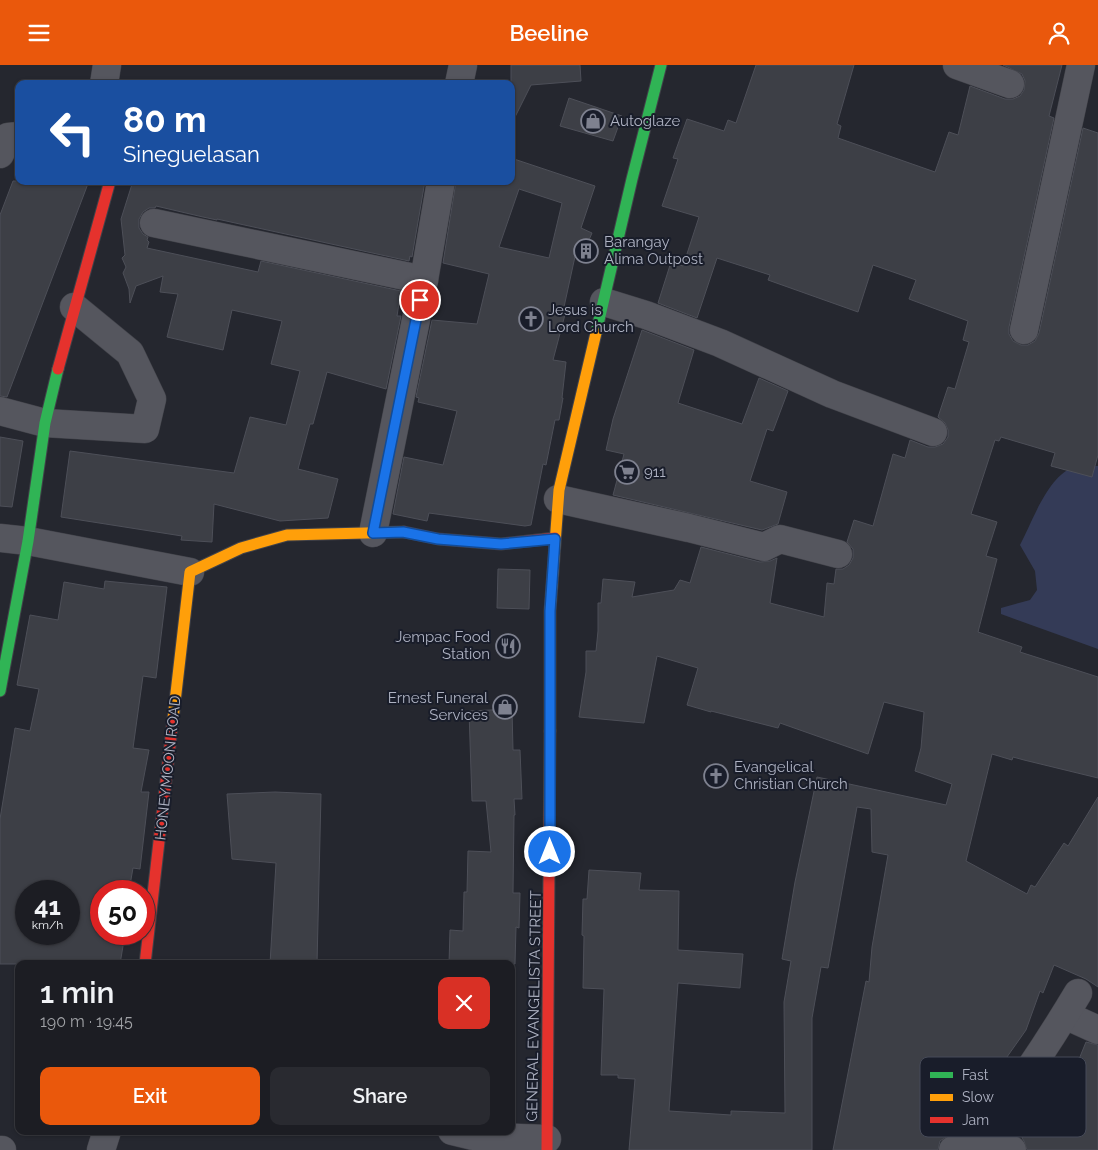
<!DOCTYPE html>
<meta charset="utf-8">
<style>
:root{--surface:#1c1d23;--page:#292a30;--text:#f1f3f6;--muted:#a0a2a6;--line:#3a3b41;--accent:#ea580c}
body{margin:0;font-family:Raleway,sans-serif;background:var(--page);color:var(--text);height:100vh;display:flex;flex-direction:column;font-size:19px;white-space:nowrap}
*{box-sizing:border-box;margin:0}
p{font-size:16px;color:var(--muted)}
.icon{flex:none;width:28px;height:28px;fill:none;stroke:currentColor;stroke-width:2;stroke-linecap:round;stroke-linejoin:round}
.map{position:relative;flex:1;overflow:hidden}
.details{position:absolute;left:15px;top:895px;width:500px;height:175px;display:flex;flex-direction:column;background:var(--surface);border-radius:10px;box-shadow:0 1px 4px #0004,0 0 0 1px var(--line)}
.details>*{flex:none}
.top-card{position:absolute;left:15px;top:15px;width:500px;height:105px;border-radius:10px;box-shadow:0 1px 4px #0004,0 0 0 1px var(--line);background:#1a4fa0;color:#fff;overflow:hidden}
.speed{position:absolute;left:15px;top:815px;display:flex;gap:10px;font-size:25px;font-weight:700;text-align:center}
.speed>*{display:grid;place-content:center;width:65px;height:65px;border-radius:50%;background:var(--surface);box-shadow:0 1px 4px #0004,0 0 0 1px var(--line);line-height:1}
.speed small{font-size:12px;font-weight:400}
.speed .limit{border:8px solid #d22;background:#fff;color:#111}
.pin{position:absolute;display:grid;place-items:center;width:42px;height:42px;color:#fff;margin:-21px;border:2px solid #fff;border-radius:50%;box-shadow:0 1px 5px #0007}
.me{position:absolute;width:55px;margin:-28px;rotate:0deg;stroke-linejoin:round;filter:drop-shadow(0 0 4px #0008)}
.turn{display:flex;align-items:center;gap:18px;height:105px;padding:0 25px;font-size:22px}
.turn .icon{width:65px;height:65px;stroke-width:2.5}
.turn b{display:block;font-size:35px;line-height:42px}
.round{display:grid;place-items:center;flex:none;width:52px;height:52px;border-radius:10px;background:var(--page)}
.head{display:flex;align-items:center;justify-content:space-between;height:85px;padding:0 25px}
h1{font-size:30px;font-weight:600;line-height:38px}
.button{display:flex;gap:10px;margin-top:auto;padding:10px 25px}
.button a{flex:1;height:58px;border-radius:10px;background:var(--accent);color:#fff;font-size:20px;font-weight:600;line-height:58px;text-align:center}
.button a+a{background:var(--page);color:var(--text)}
header{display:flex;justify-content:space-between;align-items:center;height:65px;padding:0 25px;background:var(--accent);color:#fff;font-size:22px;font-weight:600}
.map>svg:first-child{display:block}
.water{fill:#343b57}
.building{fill:#3d3f46;stroke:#4d4f58;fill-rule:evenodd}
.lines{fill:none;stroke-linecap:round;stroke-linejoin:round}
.street-casing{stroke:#414249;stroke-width:29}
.fast-casing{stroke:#414249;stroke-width:13}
.slow-casing{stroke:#414249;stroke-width:13}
.jam-casing{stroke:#414249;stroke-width:13}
.street{stroke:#55565e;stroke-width:28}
.fast{stroke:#30b455;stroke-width:11}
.slow{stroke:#ff9f0a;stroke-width:11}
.jam{stroke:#e5322d;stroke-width:11}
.route-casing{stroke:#114b97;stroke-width:12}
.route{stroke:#1a73e8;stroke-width:9}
.labels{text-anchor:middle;stroke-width:4;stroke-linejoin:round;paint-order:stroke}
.poi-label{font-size:15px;fill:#aeb2c2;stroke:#191d2a;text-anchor:start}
.street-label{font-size:15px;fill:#aeb2c2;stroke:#191d2a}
.key{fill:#191d2a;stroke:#464a58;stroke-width:1}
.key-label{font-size:14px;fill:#aeb2c2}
</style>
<header><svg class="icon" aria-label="menu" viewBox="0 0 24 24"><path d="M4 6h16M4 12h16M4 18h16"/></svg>Beeline<svg class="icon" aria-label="person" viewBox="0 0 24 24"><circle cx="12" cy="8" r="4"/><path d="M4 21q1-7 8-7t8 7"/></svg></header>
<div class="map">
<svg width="1098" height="1085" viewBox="0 0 1098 1085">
<rect width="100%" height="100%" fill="#25272f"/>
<path class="water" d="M1098 401V584L1001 549V543L1030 535 1037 525 1035 506 1020 480C1032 458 1048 409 1075 402 1082 401 1091 401 1098 401Z"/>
<g class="building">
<path d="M511 0H580L581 16 531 20 511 60Z"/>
<path d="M756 0H854L837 59 841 61 838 73 935 107 949 67 958 70 970 21 1005 34H1013L1020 31 1024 25 1025 16 1022 9 1003 0H1062L1049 51 1054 53 1009 262V269L1013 276 1021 280H1028L1035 276 1039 268 1083 63 1098 68V390L1092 412 1051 401 1055 388 1001 372 999 376 995 375 971 449 997 457 986 491 997 494 978 567 1022 582 1020 587 1098 612V713L1024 695 1013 692 1012 695 992 689 966 796 1027 829 1031 820 1035 822 1064 778 1068 781 1098 732V922L1086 914 1054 900 1043 928 1040 926 1026 965 954 1067 940 1076 938 1085H833L866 916 869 917 872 882 888 790 872 787 871 744 857 742 828 903 821 902 812 953V1085H629L635 1014 618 1013V1010H601L604 924 583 923 584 871 582 870 583 834H587L589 805 641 808 639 825 679 826 678 885 743 889 740 923 678 918 669 1046 731 1050V1046L785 1048 784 937 791 896 782 894 795 817 817 712 946 740 952 719 915 706 921 683 924 647 884 637 868 689 780 658 778 663 711 646V647L687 640 698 603 657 591 644 658 579 652 586 607V586H596L598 566V538H601L603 514 635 517 632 532 674 525 680 515 690 518 701 482 760 497 770 496 777 493 770 538 824 552 827 518 834 519 836 504H843L849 500 853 493V484L847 477 854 455 873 461 893 389 905 393 910 375 928 382H935L943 379 948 372V365L945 358 938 352 948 322 955 324 969 277 963 275 968 256 909 234 916 215 873 200 858 247 768 215 770 210 717 193 697 253 658 238 671 197 683 201 699 152 662 141 678 94 673 93 687 54 724 66 728 55 736 58Z"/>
<path d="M569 33 622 51 613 76 560 61Z"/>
<path d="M511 93 595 121 581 163 592 168 583 189 576 187 564 242H567L553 295 566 297 562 333H563L559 355H555L546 400 543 399 531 460 525 461 429 448 427 456 393 449 404 392 443 400 457 346 418 337 419 333 416 332 432 255 477 259 489 209 443 198 456 116H511ZM519 124 562 138 549 193 499 182Z"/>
<path d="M13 116H89L7 332 0 331V150Z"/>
<path d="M133 116H425L412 192 410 191 409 196 217 154V155L203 152 156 141 155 143H149L143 147 139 154V163L143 169 148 172 147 175 149 177 147 183 258 207 261 196 401 226 397 251H401L386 324 327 307 313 359H310L298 404 338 414 328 453 280 456 214 439 212 477 181 475 182 471 61 452 70 386 234 408 250 352 286 360 300 306 271 299 282 256 232 245 223 285 167 272 178 229 160 227 163 211 136 221 130 238 129 224 123 208 126 202 122 193 125 190 121 154Z"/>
<path d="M642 265 694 285 678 338 742 359 759 313 788 326 773 366 767 364 750 416 787 427 778 459 762 465 613 430 624 389 606 385 613 354Z"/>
<path d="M0 372 23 376 12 442 0 441Z"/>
<path d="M498 504 530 505 529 544 497 543Z"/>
<path d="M105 516 167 522 156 613 143 611 133 683 149 685 141 727H149L140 804 133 803 129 826H101V869H125L120 899H0V754L15 663 30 666 39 624 17 620 30 550 58 555 64 517 104 524ZM26 826H69V869H26Z"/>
<path d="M512 644 513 685H520L522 734H514L515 750H514L513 828H520L519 863 516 862 515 899H449L450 865 463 866 464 827H467L468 786 491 787 486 736H472L469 646Z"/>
<path d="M275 727 321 729 317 899H270L276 798 232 794 227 729Z"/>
<path d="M1086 977 1098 980V1085H1027L1024 1076 1022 1073 1030 1051 1041 1029 1034 1025 1055 994 1075 1004Z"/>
</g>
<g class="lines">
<g class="street-casing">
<g id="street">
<path d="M957 0 1010 19"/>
<path d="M104 19 107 0"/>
<path d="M459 19 463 0"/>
<path d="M0 89 8 72 19 71"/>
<path d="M154 158 424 215"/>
<path d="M604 237 646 250 720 278 832 329 933 367"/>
<path d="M1024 265 1081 0"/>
<path d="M0 346 45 358 145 364 152 334 130 288 74 242"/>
<path d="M558 434 689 463 764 482 780 474 838 489"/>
<path d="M373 468 424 215 441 116"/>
<path d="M0 473 28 476 190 507"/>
<path d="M1065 950 1098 965"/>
<path d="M452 1066 473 1071 547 1074"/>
<path d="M979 1072C1017 1026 1048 978 1078 928"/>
<path d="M0 1085H2"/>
<path d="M101 1085 107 1066"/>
<path d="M953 1085 979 1072 1012 1085"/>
</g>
</g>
<g class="fast-casing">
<g id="fast">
<path d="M596 268 632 114 661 0"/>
<path d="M0 626 28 476 45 358 58 304"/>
</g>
</g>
<g class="slow-casing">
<g id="slow">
<path d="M173 654 190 507 241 483 287 470 404 467"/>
<path d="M550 666V546L559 425 596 268"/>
</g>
</g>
<g class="jam-casing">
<g id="jam">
<path d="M58 304 110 116"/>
<path d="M404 467 438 474 501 479 555 473"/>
<path d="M145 899 173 654"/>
<path d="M547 1085 550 666"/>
</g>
</g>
<use href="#street" class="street"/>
<use href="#fast" class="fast"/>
<use href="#slow" class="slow"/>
<use href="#jam" class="jam"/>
</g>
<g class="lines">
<g class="route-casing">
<path id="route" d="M420 235 373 468 403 467 438 474 501 479 555 474 550 546V787"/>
</g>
<use href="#route" class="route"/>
</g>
<defs>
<g id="shop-ring" transform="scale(1.25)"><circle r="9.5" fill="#191d2a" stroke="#7e818f" stroke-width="1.5"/><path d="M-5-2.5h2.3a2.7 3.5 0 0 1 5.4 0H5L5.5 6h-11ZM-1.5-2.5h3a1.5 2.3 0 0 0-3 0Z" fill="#7e818f"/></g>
<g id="building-ring" transform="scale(1.25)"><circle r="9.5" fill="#191d2a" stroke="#7e818f" stroke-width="1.5"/><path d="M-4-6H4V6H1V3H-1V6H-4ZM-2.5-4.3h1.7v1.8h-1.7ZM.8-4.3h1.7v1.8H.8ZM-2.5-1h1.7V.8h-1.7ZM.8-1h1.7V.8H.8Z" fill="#7e818f"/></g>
<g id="church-ring" transform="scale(1.25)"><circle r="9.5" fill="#191d2a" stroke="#7e818f" stroke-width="1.5"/><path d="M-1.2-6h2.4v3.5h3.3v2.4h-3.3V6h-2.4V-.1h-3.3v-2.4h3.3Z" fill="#7e818f"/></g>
<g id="supermarket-ring" transform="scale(1.25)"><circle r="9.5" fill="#191d2a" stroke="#7e818f" stroke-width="1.5"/><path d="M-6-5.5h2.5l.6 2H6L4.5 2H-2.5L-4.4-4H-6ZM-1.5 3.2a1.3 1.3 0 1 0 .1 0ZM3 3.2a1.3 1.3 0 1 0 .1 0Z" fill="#7e818f"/></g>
<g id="restaurant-ring" transform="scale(1.25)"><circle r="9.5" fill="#191d2a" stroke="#7e818f" stroke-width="1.5"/><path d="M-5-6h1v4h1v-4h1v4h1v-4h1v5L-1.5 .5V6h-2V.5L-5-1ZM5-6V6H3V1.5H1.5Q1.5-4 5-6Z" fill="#7e818f"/></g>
</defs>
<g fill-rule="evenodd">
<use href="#shop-ring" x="593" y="56"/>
<use href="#building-ring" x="586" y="186"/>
<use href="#church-ring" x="531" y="254"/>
<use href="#supermarket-ring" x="627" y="407"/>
<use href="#restaurant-ring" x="508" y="581"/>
<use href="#shop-ring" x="505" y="642"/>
<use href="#church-ring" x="716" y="711"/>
</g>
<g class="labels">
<g class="poi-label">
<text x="610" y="61">Autoglaze</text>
<text x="604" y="182">Barangay<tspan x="604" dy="17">Alima Outpost</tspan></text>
<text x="548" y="250">Jesus is<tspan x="548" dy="17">Lord Church</tspan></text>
<text x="644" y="412">911</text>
<text x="490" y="577" text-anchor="end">Jempac Food<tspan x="490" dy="17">Station</tspan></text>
<text x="488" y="638" text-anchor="end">Ernest Funeral<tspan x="488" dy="17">Services</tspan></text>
<text x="734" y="707">Evangelical<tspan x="734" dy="17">Christian Church</tspan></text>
</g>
<g class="street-label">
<text transform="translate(168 703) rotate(-84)" y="5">HONEYMOON ROAD</text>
<text transform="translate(534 941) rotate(-89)" y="5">GENERAL EVANGELISTA STREET</text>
</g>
</g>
<rect x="920" y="992" width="166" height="80" rx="8" class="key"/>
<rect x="930" y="1007" width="23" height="6" fill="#30b455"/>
<rect x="930" y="1029" width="23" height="7" fill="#ff9f0a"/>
<rect x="930" y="1052" width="23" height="6" fill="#e5322d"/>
<g class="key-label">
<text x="962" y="1015">Fast</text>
<text x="962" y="1037">Slow</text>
<text x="962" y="1060">Jam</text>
</g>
</svg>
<div class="speed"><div>41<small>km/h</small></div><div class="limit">50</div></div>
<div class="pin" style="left:420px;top:235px;background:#d93025"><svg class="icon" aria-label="arrive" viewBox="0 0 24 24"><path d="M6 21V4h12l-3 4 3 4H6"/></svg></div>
<svg class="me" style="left:550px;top:787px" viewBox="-20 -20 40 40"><circle r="17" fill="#1a73e8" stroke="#fff" stroke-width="3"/><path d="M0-11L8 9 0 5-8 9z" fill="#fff"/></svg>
<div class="top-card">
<div class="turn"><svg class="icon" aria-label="left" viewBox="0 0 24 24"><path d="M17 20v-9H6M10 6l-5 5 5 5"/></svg><div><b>80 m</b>Sineguelasan</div></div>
</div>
<section class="details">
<div class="head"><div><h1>1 min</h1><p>190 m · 19:45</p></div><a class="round" style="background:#d93025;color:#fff"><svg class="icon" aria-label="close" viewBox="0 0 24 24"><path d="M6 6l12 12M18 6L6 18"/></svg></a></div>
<div class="button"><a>Exit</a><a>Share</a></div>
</section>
</div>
